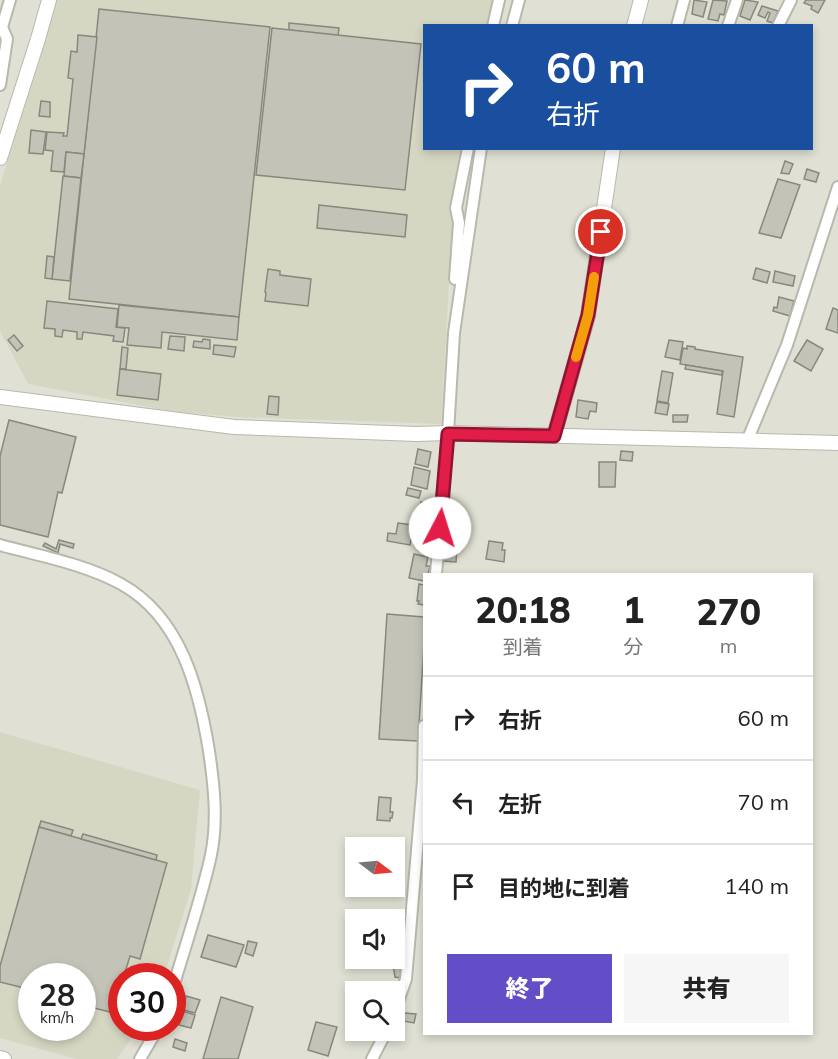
<!DOCTYPE html>
<html lang="ja">
<meta charset="utf-8">
<style>
:root{--surface:#fff;--page:#f6f6f6;--text:#222;--muted:#767676;--line:#e0e0e0;--accent:#634ec7}
body{margin:0;font-family:Mulish,"Noto Sans JP",sans-serif;background:var(--page);color:var(--text);height:100vh;display:flex;flex-direction:column;font-size:22px;white-space:nowrap}
*{box-sizing:border-box;margin:0}
p{font-size:20px;color:var(--muted)}
.icon{flex:none;width:33px;height:33px;fill:none;stroke:currentColor;stroke-width:2;stroke-linecap:round;stroke-linejoin:round}
.map{position:relative;flex:1;overflow:hidden}
.panel{position:absolute;left:423px;top:573px;width:390px;height:462px;display:flex;flex-direction:column;background:var(--surface);border-radius:0px;box-shadow:0 3px 9px #0003}
.panel>*{flex:none}
.hud{position:absolute;left:423px;top:24px;width:390px;height:126px;border-radius:0px;box-shadow:0 3px 9px #0003;background:#1a4fa0;color:#fff;overflow:hidden}
.needle{width:39px;rotate:106deg}
.controls{position:absolute;left:345px;top:837px;display:grid;gap:12px}
.controls a{display:grid;place-items:center;width:60px;height:60px;border-radius:0px;background:var(--surface);box-shadow:0 3px 9px #0003;font-size:30px}
.speed{position:absolute;left:18px;top:963px;display:flex;gap:12px;font-size:30px;font-weight:700;text-align:center}
.speed>*{display:grid;place-content:center;width:78px;height:78px;border-radius:50%;background:var(--surface);box-shadow:0 3px 9px #0003;line-height:1}
.speed small{font-size:15px;font-weight:400}
.speed .limit{border:9px solid #d22;background:#fff;color:#111}
.pin{position:absolute;display:grid;place-items:center;width:51px;height:51px;color:#fff;margin:-26px;border:3px solid #fff;border-radius:50%;box-shadow:0 2px 6px #0007}
.me{position:absolute;width:66px;margin:-33px;rotate:5deg;stroke-linejoin:round;filter:drop-shadow(0 0 4px #0008)}
.turn{display:flex;align-items:center;gap:21px;height:126px;padding:0 24px;font-size:27px}
.turn .icon{width:78px;height:78px;stroke-width:2.5}
.turn b{display:block;font-size:42px;line-height:51px}
.eta{display:flex;justify-content:space-evenly;align-items:center;height:102px;text-align:center}
.eta b{font-size:36px;font-weight:800;line-height:42px}
.primary-button{display:flex;gap:12px;margin-top:auto;padding:12px 24px}
.primary-button a{flex:1;height:69px;border-radius:0px;background:var(--accent);color:#fff;font-size:24px;font-weight:800;line-height:69px;text-align:center}
.primary-button a+a{background:var(--page);color:var(--text)}
ul{padding:0;list-style:none}
li{display:flex;align-items:center;gap:18px;height:84px;padding:0 24px;border-top:2px solid var(--line)}
li div{flex:1}
li b{display:block;font-size:22px}
li em{font-style:normal}
.map>svg:first-child{display:block}
.built{fill:#d6d7c3;fill-rule:evenodd}
.building{fill:#c3c3b7;stroke:#88897d;stroke-width:1.5}
.lines{fill:none;stroke-linecap:round;stroke-linejoin:round}
.minor-casing{stroke:#b8b8ac;stroke-width:14}
.tertiary-casing{stroke:#b8b8ac;stroke-width:16}
.minor{stroke:#fff;stroke-width:10}
.tertiary{stroke:#fff;stroke-width:14}
.route-casing{stroke:#92132f;stroke-width:15}
.route{stroke:#e11d48;stroke-width:10}
.slow{stroke:#f59e0b;stroke-width:10}
</style>
<div class="map">
<svg width="838" height="1059" viewBox="0 0 838 1059">
<rect width="100%" height="100%" fill="#e0e1d4"/>
<g class="built">
<path d="M54 0H493L488 25 424 26V148L465 149 453 214 441 424 236 417 170 411 28 384 0 331V185L40 57Z"/>
<path d="M0 732 200 790 191 889 164 976H122V1028H138L117 1059H76L0 1038ZM32 976H82V1028H32Z"/>
</g>
<g class="building">
<path d="M694 0 707 2 703 17 692 14Z"/>
<path d="M713 0 727 1 724 15 720 14 718 21 708 19Z"/>
<path d="M745 0 758 2 750 20 740 16Z"/>
<path d="M806 0H825L818 13 811 9 812 6 804 3Z"/>
<path d="M762 6 778 11 773 23 767 21 770 13 768 12 765 18 758 15Z"/>
<path d="M99 9 270 27 239 317 69 299Z"/>
<path d="M289 23 339 28 338 36 289 30Z"/>
<path d="M272 28 421 44 405 190 256 175Z"/>
<path d="M78 35 97 37 84 154 66 152 64 172 51 171 53 151 45 150 47 132 64 133 63 136H67L73 79 68 78 71 51 77 52Z"/>
<path d="M41 101 50 102V117L39 116Z"/>
<path d="M31 130 46 132 43 154 29 153Z"/>
<path d="M66 152 84 154 81 178 64 176Z"/>
<path d="M785 161 793 164 789 174 781 173Z"/>
<path d="M807 169 819 173 816 182 804 179Z"/>
<path d="M63 176 81 178 70 281 52 279Z"/>
<path d="M778 179 800 185 781 238 759 233Z"/>
<path d="M319 205 407 215 405 237 317 228Z"/>
<path d="M47 256 54 257 52 279 45 278Z"/>
<path d="M756 268 770 272 767 283 753 279Z"/>
<path d="M268 269 280 271V275L311 279 308 306 265 301 266 293 265 292Z"/>
<path d="M775 271 795 276 793 286 773 282Z"/>
<path d="M779 297 794 301 790 316 773 311 774 307 777 308Z"/>
<path d="M47 301 118 309 116 327 125 328 123 342 113 341 114 336 83 332 82 339H77V332L63 330 62 337 55 336V329L44 328Z"/>
<path d="M119 305 239 317 237 340 162 332 161 348 127 345 129 328 117 327Z"/>
<path d="M833 308 838 310V333L826 329Z"/>
<path d="M14 335 23 346 17 351 8 340Z"/>
<path d="M170 336 185 337 184 351 168 349Z"/>
<path d="M203 339 210 340V349L193 347 194 341 202 342Z"/>
<path d="M669 340 683 342 680 360 665 357Z"/>
<path d="M807 340 823 349 811 371 794 361Z"/>
<path d="M214 345 236 347 234 357 213 354Z"/>
<path d="M687 346 695 347V349L743 357 734 417 717 414 723 371 680 364 683 348 687 349Z"/>
<path d="M122 347 128 348 126 369H120Z"/>
<path d="M686 365 722 371V375L685 369Z"/>
<path d="M120 369 161 374 158 400 117 395Z"/>
<path d="M662 371 673 373 668 403 657 401Z"/>
<path d="M269 396 279 397 278 415 267 414Z"/>
<path d="M578 400 597 403 596 412 590 411 588 419 576 417Z"/>
<path d="M657 402 669 404 667 415 655 413Z"/>
<path d="M673 415H688L687 422H673Z"/>
<path d="M9 420 76 437 62 493 58 492 48 537 0 525V456Z"/>
<path d="M418 449 431 452 428 467 415 464Z"/>
<path d="M621 451 633 452 632 461 620 460Z"/>
<path d="M599 462H616L615 487H599Z"/>
<path d="M414 467 430 471 427 489 411 485Z"/>
<path d="M408 488 421 491 419 498 406 495Z"/>
<path d="M421 502 436 507 432 526 417 523Z"/>
<path d="M398 523 412 525 413 530 410 545 387 541 388 533 396 534Z"/>
<path d="M59 540 74 544 73 548 60 544 58 553 43 546 45 543 56 549Z"/>
<path d="M421 541 434 543 432 552 419 550Z"/>
<path d="M489 541 503 543 502 550H505L504 562 486 559Z"/>
<path d="M445 542 455 543V548H457L456 562 443 561Z"/>
<path d="M414 554 428 557 426 566H430L428 574H424V581L409 578Z"/>
<path d="M419 584 424 585V605L418 604 419 601H417Z"/>
<path d="M387 614 424 617V645L418 741 379 739Z"/>
<path d="M379 797 391 798 390 812H393L392 818H390V821L377 820Z"/>
<path d="M41 821 73 830 71 836 39 827Z"/>
<path d="M39 827 167 863 140 959 130 956 124 976H122V985L114 1013 82 1005V976H32V990L0 982V966Z"/>
<path d="M83 834 157 855 156 860 81 839Z"/>
<path d="M208 935 244 945 236 967 201 957Z"/>
<path d="M248 941 257 943 253 956 245 953Z"/>
<path d="M393 964 401 965V978L395 977Z"/>
<path d="M186 996 200 1000 195 1013 184 1010Z"/>
<path d="M221 997 253 1007 238 1059H203Z"/>
<path d="M183 1011 195 1015 191 1028 179 1025Z"/>
<path d="M404 1013 416 1014 414 1023 403 1021Z"/>
<path d="M316 1022 337 1027 328 1056 308 1050Z"/>
<path d="M175 1039 187 1043 185 1051 173 1047Z"/>
</g>
<g class="lines">
<g class="minor-casing">
<g id="minor">
<path d="M493 26 499 0"/>
<path d="M512 26 519 0"/>
<path d="M677 26 684 0"/>
<path d="M728 26 737 0"/>
<path d="M778 26 791 0"/>
<path d="M0 85 7 39 2 27 10 0"/>
<path d="M455 279 459 223 456 208 468 148"/>
<path d="M747 441 787 345 838 187"/>
<path d="M0 545C40 556 85 564 121 584 181 617 199 689 209 751 214 785 218 821 211 855 201 901 185 946 172 991"/>
<path d="M436 574 448 433 454 333 481 148"/>
<path d="M394 1013 406 979 423 780 424 726"/>
<path d="M140 1059 158 1028"/>
<path d="M372 1059 387 1030"/>
</g>
</g>
<g class="tertiary-casing">
<g id="tertiary">
<path d="M634 26 641 0"/>
<path d="M0 158 38 39 49 0"/>
<path d="M0 397 234 427 416 434 448 433 838 443"/>
<path d="M554 436 588 316 613 148"/>
<path d="M0 1058 4 1059"/>
</g>
</g>
<use href="#minor" class="minor"/>
<use href="#tertiary" class="tertiary"/>
</g>
<g class="lines">
<g class="route-casing">
<path id="route" d="M440 528 448 434 554 436 588 315 601 232"/>
</g>
<use href="#route" class="route"/>
<path class="slow" d="M576 357 588 315 594 277"/>
</g>
</svg>
<div class="controls">
<a><svg class="needle" viewBox="-14 -14 28 28"><path d="M0-13l5 13h-10z" fill="#e53935"/><path d="M0 13l5-13h-10z" fill="#767676"/></svg></a>
<a><svg class="icon" aria-label="sound" viewBox="0 0 24 24"><path d="M4 9h4l5-4v14l-5-4H4zM17 9q2 3 0 6"/></svg></a>
<a><svg class="icon" aria-label="search" viewBox="0 0 24 24"><circle cx="10" cy="10" r="6"/><path d="M15 15l6 6"/></svg></a>
</div>
<div class="speed"><div>28<small>km/h</small></div><div class="limit">30</div></div>
<div class="pin" style="left:601px;top:232px;background:#d93025"><svg class="icon" aria-label="arrive" viewBox="0 0 24 24"><path d="M6 21V4h12l-3 4 3 4H6"/></svg></div>
<svg class="me" style="left:440px;top:528px" viewBox="-20 -20 40 40"><circle r="19" fill="#fff"/><path d="M0-13L10 11 0 6-10 11z" fill="#e11d48"/></svg>
<div class="hud">
<div class="turn"><svg class="icon" aria-label="right" viewBox="0 0 24 24"><path d="M7 20v-9h11M14 6l5 5-5 5"/></svg><div><b>60 m</b>右折</div></div>
</div>
<section class="panel">
<div class="eta">
<div><b>20:18</b><p>到着</p></div>
<div><b>1</b><p>分</p></div>
<div><b>270</b><p>m</p></div>
</div>
<ul>
<li><svg class="icon" aria-label="right" viewBox="0 0 24 24"><path d="M7 20v-9h11M14 6l5 5-5 5"/></svg><div><b>右折</b></div><em>60 m</em></li>
<li><svg class="icon" aria-label="left" viewBox="0 0 24 24"><path d="M17 20v-9H6M10 6l-5 5 5 5"/></svg><div><b>左折</b></div><em>70 m</em></li>
<li><svg class="icon" aria-label="arrive" viewBox="0 0 24 24"><path d="M6 21V4h12l-3 4 3 4H6"/></svg><div><b>目的地に到着</b></div><em>140 m</em></li>
</ul>
<div class="primary-button"><a>終了</a><a>共有</a></div>
</section>
</div>
